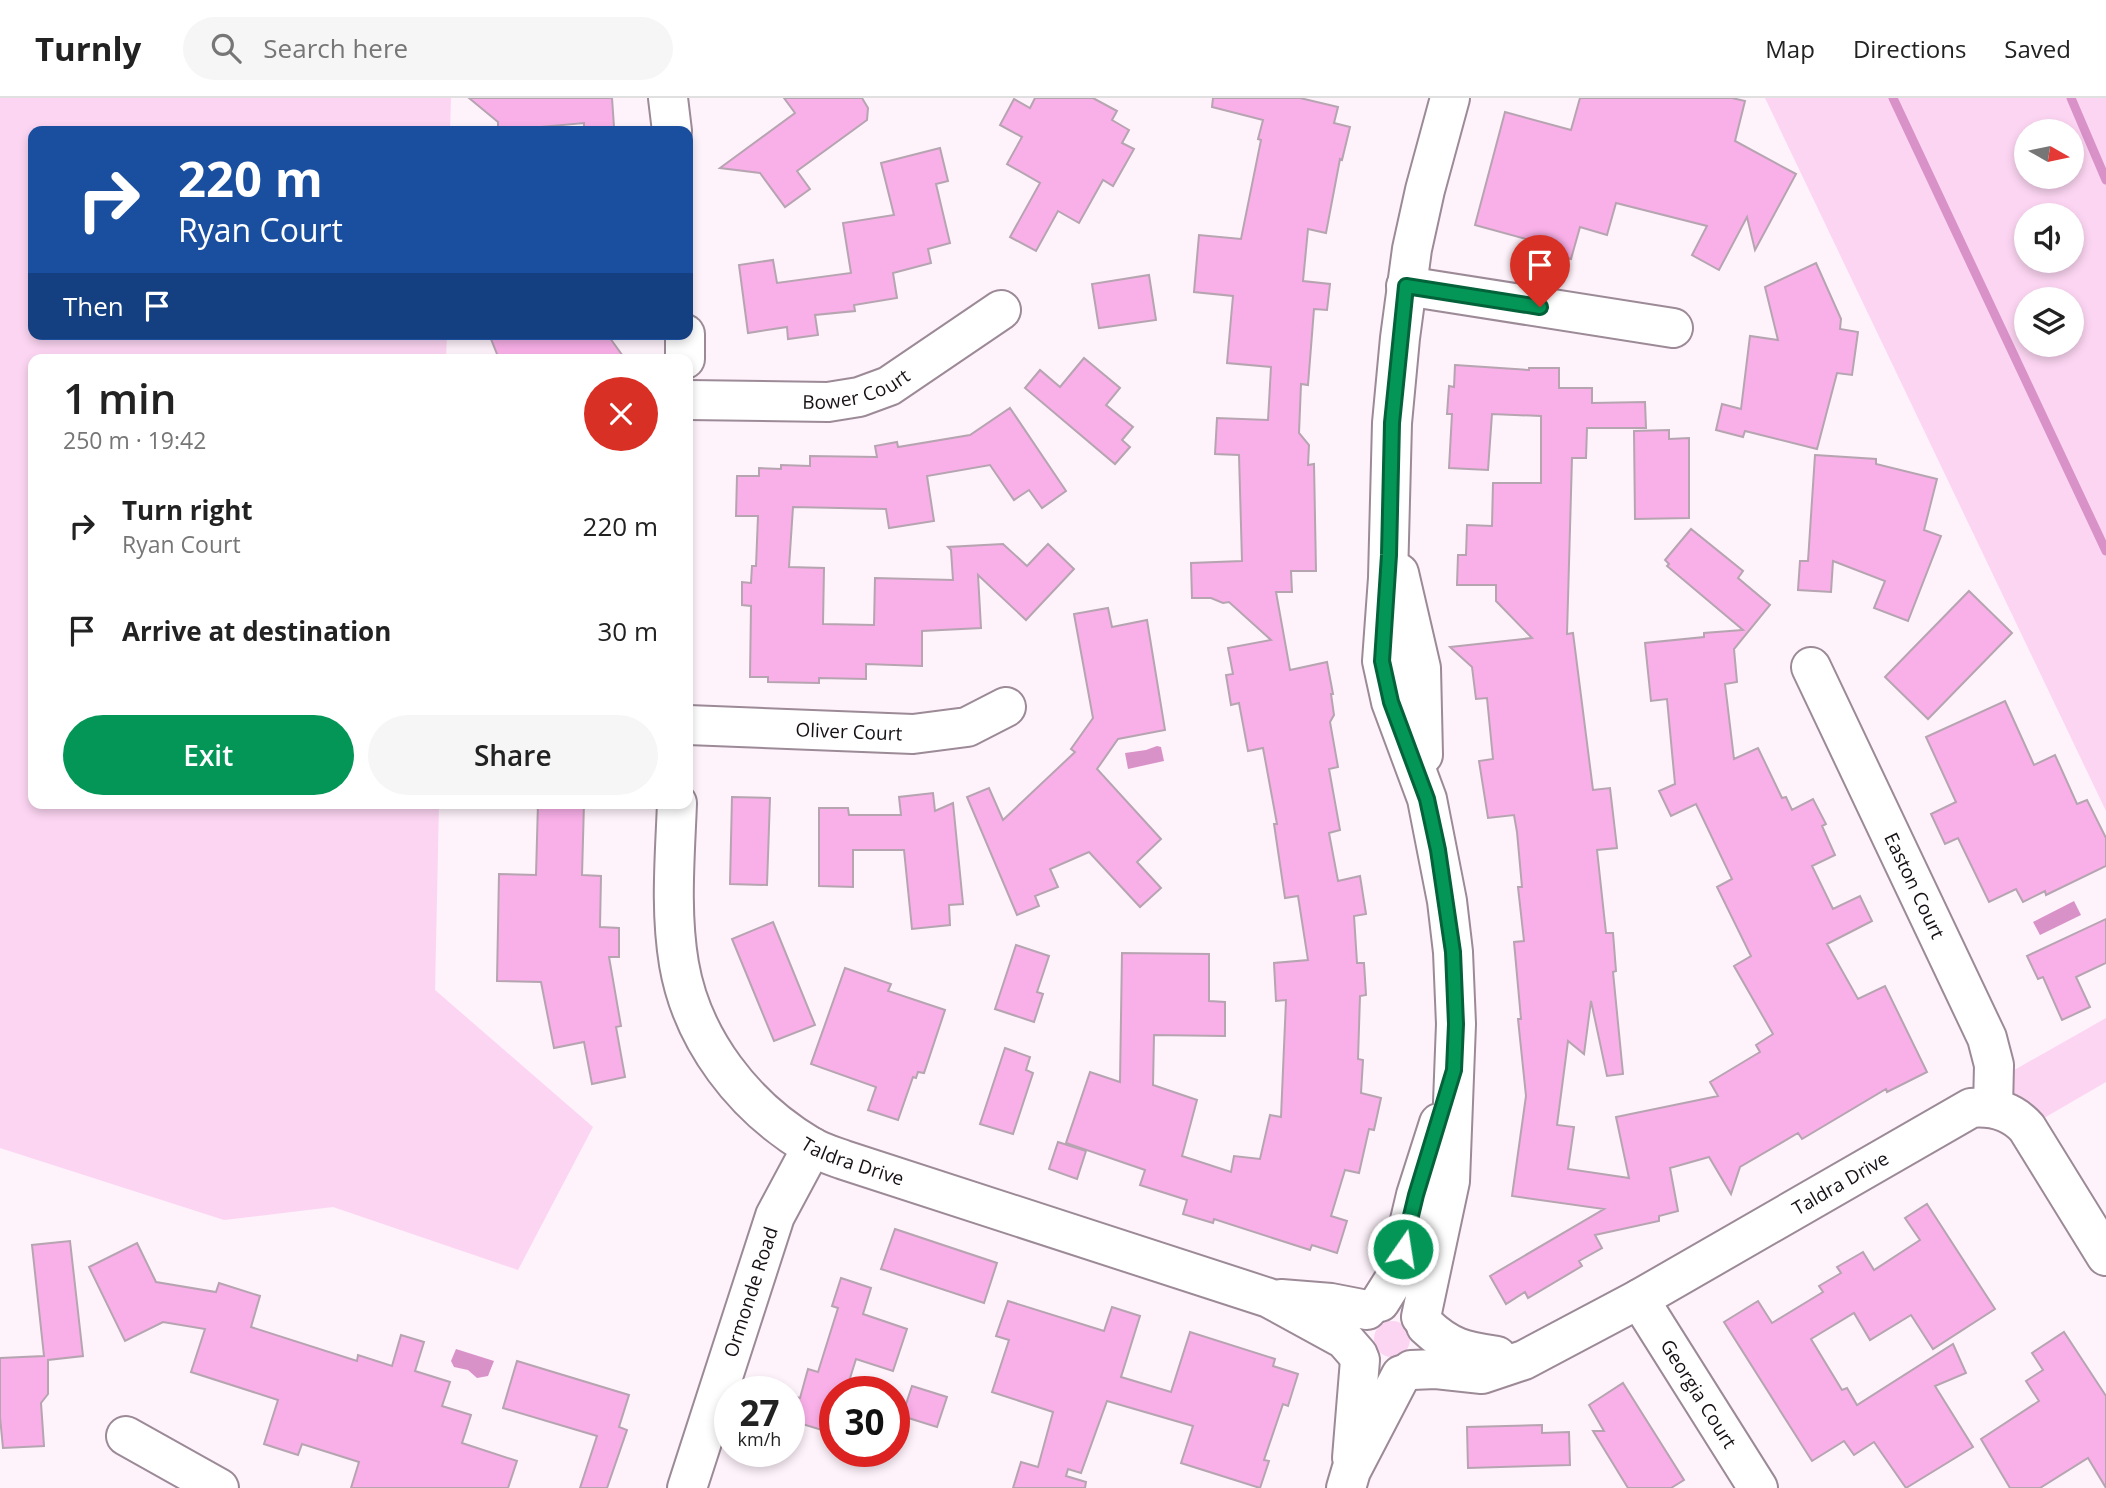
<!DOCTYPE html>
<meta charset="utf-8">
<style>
:root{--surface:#fff;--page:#f6f6f6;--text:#222;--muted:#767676;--line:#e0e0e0;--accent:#049657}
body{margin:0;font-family:"Open Sans",sans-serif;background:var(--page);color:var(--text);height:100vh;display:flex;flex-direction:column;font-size:26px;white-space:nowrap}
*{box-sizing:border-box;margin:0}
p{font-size:23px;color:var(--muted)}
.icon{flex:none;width:38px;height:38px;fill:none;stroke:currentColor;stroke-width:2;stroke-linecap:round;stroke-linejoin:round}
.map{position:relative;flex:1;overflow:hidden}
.drawer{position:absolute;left:28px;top:256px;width:665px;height:455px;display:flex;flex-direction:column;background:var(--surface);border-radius:14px;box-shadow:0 4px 10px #0003}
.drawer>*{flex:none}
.top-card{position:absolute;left:28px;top:28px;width:665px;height:214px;border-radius:14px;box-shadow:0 4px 10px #0003;background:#1a4fa0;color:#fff;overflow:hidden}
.needle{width:46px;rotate:99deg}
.controls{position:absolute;left:2014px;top:21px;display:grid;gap:14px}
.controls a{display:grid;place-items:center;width:70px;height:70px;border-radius:50%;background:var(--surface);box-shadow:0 4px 10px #0003;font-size:35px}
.speed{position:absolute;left:714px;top:1278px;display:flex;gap:14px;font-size:35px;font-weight:700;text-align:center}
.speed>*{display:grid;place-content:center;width:91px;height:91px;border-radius:50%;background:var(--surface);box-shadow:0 4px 10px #0003;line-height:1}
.speed small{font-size:18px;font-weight:400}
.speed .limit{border:10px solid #d22;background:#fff;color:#111}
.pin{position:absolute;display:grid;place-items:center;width:60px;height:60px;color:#fff;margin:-72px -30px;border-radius:50% 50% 50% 0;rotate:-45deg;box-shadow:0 0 7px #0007}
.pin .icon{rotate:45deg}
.me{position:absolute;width:77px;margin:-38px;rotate:13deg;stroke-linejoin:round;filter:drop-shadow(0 0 5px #0008)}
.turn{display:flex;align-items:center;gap:24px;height:147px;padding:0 35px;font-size:32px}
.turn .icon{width:91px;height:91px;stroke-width:2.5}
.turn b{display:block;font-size:49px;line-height:60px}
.then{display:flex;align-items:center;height:66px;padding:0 35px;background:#0003;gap:14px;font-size:26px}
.round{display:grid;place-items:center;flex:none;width:74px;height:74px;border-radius:37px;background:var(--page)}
.summary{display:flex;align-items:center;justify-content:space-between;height:119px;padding:0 35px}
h1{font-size:42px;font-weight:600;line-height:52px}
.primary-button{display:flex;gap:14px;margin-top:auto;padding:14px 35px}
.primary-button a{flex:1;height:80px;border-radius:42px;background:var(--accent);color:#fff;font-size:28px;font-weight:600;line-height:80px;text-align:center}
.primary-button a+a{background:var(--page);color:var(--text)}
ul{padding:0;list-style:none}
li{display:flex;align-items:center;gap:21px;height:105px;padding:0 35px}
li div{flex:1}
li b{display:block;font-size:26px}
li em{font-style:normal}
header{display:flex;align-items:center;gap:42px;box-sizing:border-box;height:98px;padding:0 35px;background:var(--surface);border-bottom:2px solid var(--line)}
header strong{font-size:33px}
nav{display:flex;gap:38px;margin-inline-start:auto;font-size:24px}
.search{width:490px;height:63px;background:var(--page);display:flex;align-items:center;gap:18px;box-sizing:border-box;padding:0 24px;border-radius:38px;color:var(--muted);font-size:26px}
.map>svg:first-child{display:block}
.green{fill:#fcd5f2;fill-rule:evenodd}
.water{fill:#d992c8}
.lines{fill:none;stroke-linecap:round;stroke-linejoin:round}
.stream{stroke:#d992c8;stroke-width:9}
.building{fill:#f9b0e8;stroke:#b6a4b1;stroke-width:2}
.minor-casing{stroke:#9c8a97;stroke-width:42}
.minor{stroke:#fff;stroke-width:38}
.route-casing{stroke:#036239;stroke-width:18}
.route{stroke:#049657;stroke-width:12}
.labels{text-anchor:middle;stroke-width:5;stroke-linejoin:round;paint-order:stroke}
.street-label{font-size:19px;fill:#171116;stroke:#fff}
</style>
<header>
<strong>Turnly</strong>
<div class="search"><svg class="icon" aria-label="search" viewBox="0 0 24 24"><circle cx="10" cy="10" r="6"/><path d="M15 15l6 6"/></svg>Search here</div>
<nav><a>Map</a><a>Directions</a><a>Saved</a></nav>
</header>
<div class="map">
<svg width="2106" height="1390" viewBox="0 0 2106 1390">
<rect width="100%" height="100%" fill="#fef2fb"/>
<g class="green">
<path d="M0 0H451L450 33H33V236H447L446 261H33V705H439L435 892 593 1029 518 1172 333 1109 224 1122 0 1050Z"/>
<path d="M1765 0H2106V713ZM2072 33V79H2026V33ZM2072 117V163H2026V117ZM2072 201V247H2026V201Z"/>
<path d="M2106 920V984L2027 1030 1995 983Z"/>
<circle cx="1392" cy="1241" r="18"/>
</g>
<g class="water">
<path d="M1157 648 1161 649 1164 663 1128 671 1125 655 1146 652Z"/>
<path d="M2074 803 2081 817 2040 837 2033 824Z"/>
<path d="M456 1251 494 1263 488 1278 477 1280 468 1272 454 1269 451 1263Z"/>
</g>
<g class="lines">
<g class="stream">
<path d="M1893 0 2106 453"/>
<path d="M2071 0 2106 82"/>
</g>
</g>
<g class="building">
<path d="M469 0H612L614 29 584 31V25L498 33V24Z"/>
<path d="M784 0H862L868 10 867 22 797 73 810 91 785 109 760 75 720 70 795 15Z"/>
<path d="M1035 0H1093L1117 13 1112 22 1129 32 1122 45 1134 51 1113 88 1103 82 1079 125 1058 113 1036 153 1010 139 1040 85 1007 66 1022 39 1000 27 1014 1 1030 10Z"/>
<path d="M1213 0H1300L1338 9 1334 25 1350 29 1342 62 1340 61 1326 135 1308 131 1303 183 1330 186 1327 212 1314 211 1308 287 1301 286 1299 335 1309 347 1308 367 1314 366 1316 473H1291L1292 494H1276L1290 572 1327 564 1333 596H1331L1334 617 1330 624 1338 669 1329 671 1340 732 1329 735 1338 783 1360 778 1366 816 1354 818 1357 865H1364L1366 897 1360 898 1358 961 1363 962 1361 995 1381 1000 1374 1032 1369 1031 1359 1075 1345 1072 1331 1118 1347 1123 1337 1155 1312 1147 1310 1152 1214 1121 1213 1125 1183 1116 1187 1102 1140 1087 1145 1072 1066 1045 1090 974 1120 984 1122 855 1209 856V903L1225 904V938L1154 937 1153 987 1197 1002 1182 1058 1231 1074 1234 1058 1260 1061 1270 1017 1281 1019 1286 902 1276 903 1274 865 1308 862 1298 798 1285 800 1274 726H1277L1263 650 1248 653 1239 605 1231 607 1226 577 1233 576 1228 550 1271 542 1229 504 1223 505 1211 500H1192L1191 465 1242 463 1239 357 1215 356 1217 320 1268 322 1271 269 1227 265 1233 198 1194 194 1199 137 1241 141 1261 42 1258 41 1263 22 1212 9Z"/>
<path d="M1580 0H1732L1745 3 1735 43 1796 76 1755 152 1747 119 1719 172 1692 157 1707 128 1616 105 1607 137 1580 129 1571 161 1542 153 1544 146 1475 127 1505 14 1571 32Z"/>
<path d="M940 50 948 83 936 86 950 145 928 151 931 165 893 175 897 200 854 207 855 213 815 217 818 237 788 241 787 229 748 235 739 167 773 162 777 185 851 175 843 125 894 117 881 65Z"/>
<path d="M1816 165 1841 221 1840 231 1858 234 1852 277 1837 275 1817 351 1745 333 1743 339 1716 332 1722 306 1741 311 1750 238 1778 242 1765 189Z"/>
<path d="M1149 177 1156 222 1099 230 1092 186Z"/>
<path d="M489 236H607L625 261H499Z"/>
<path d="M1084 260 1120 290 1106 307 1133 329 1122 342 1130 349 1115 366 1025 290 1040 272 1060 289Z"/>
<path d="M1455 267 1529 272V270H1559V290H1592V305L1645 304 1646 330H1587L1586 360H1572L1567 536 1573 535 1593 692 1610 690 1617 750 1597 752 1606 835H1613L1616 873 1613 874 1623 976 1607 978 1591 903 1584 956 1568 943 1557 1027 1574 1029 1568 1071 1629 1080 1616 1019 1718 998 1710 984 1760 954 1756 947 1773 936 1734 868 1751 858 1717 789 1732 781 1696 706 1671 718 1659 693 1675 686 1667 601 1651 603 1645 545 1704 539V535L1743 532 1667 468 1669 466 1665 462 1691 431 1743 473 1738 480 1770 507 1734 551 1737 584 1725 586 1734 661 1758 650 1782 700 1786 699 1792 712 1813 701 1826 726 1822 728 1835 757 1812 768 1833 811 1860 798 1872 823 1827 846 1858 901 1885 888 1927 974 1887 994 1886 991 1802 1041 1798 1035 1740 1069 1731 1096 1709 1059 1670 1070 1678 1113 1659 1118V1123L1595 1137 1602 1150 1579 1163 1582 1168 1528 1200 1525 1194 1506 1206 1490 1178 1604 1111 1512 1098 1526 998 1518 921H1521L1514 844 1524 843 1518 789H1522L1517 734 1514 717 1488 720 1479 663 1493 661 1487 600 1476 601 1472 569 1450 549 1532 540 1496 503V487H1457L1458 457H1466L1467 427 1492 428 1493 385H1541V318L1492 316 1488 372 1449 370 1452 316H1447L1449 288 1454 289Z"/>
<path d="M1010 310 1066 393 1042 410 1029 392 1014 402 990 367 927 378 934 423 889 430 886 411 793 409 789 469 824 470 823 526 874 527 875 480 953 482 951 452 948 449 1003 446 1027 468 1048 446 1074 471 1026 522 978 477 981 530 922 533V568L866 566V581L819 580V585L768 584V579H750L751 508 742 507V484L751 485 752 468H756L758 418H736L737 378H759V370L781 371V367L810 368V358L877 359 875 348 897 344 898 349 970 337Z"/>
<path d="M1669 332V341L1689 340V420L1635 421 1634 333Z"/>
<path d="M1815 357 1876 361V366L1937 381 1924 432 1941 438 1908 523 1874 510 1885 483 1833 463 1831 494 1798 492 1800 463H1808Z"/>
<path d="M1969 493 2012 535 1928 621 1885 579Z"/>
<path d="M1108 510 1112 529 1147 522 1165 632 1118 641 1097 671 1161 741 1137 764 1161 790 1140 809 1089 754 1050 771 1058 789 1035 798 1039 808 1017 817 967 699 989 690 1003 722 1075 654 1071 651 1093 620 1074 516Z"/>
<path d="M2005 603 2034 667 2055 657 2077 706 2087 702 2106 740V768L2046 797 2045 793 2023 804 2016 791 1989 804 1958 740 1945 746 1931 716 1956 704 1926 639Z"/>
<path d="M933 695 935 713 953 705 963 806 949 807 950 827 912 831 904 752H853V789L819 788V710H848L849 717H901L899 699Z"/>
<path d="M732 699 770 700 767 787 730 786Z"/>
<path d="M538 705H584L582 777 601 778 600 829 619 830V859H609L621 928 616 929 625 979 592 986 584 944 554 950 541 884 497 883 499 776 536 777Z"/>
<path d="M2106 821V865L2076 879 2090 909 2062 922 2043 879 2038 881 2027 858Z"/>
<path d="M773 824 815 927 774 943 732 841Z"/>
<path d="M1016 847 1049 858 1037 894 1043 896 1034 924 995 911Z"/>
<path d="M845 870 891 886 888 893 945 912 924 975 918 974 916 980 913 979 898 1022 868 1012 876 989 811 966Z"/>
<path d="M1005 950 1030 959 1026 972 1033 975 1013 1036 980 1026Z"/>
<path d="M1058 1044 1086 1053 1077 1081 1049 1071Z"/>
<path d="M1927 1106 1995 1211 1933 1251 1911 1217 1870 1242 1854 1215 1811 1241 1842 1292 1847 1290 1857 1307 1953 1246 1966 1275 1935 1288 1973 1349 1906 1390 1874 1344 1854 1357 1844 1343 1812 1363 1724 1224 1758 1203 1772 1225 1823 1194 1819 1188 1841 1175 1837 1169 1863 1154 1874 1172 1920 1142 1905 1120Z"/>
<path d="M895 1131 997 1165 984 1205 881 1171Z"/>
<path d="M70 1143 83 1258 48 1262V1296L41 1305 44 1348 3 1350 0 1319V1260L44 1258 32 1147Z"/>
<path d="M137 1145 156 1184 216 1194 219 1185 260 1198 251 1229 357 1263 358 1257 392 1268 401 1237 424 1244 415 1273 450 1284 442 1308 471 1317 462 1345 517 1363 508 1390H351L359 1364 302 1346 298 1357 264 1346 278 1302 191 1274 205 1231 163 1224 125 1243 89 1169Z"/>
<path d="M841 1180 871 1190 863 1216 907 1231 893 1273 856 1261 846 1293H835V1336L789 1322V1297L800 1300 808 1271 818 1274 838 1210 832 1208Z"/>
<path d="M1008 1203 1104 1233 1112 1209 1140 1218 1121 1279 1171 1294 1190 1234 1275 1261 1273 1268 1298 1276 1288 1308 1283 1306 1264 1362 1269 1363 1260 1390 1181 1365 1193 1328 1107 1303 1081 1375 1068 1371 1066 1378 1086 1384 1085 1390H1013L1021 1364 1038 1369 1053 1314 992 1294 1009 1242 996 1238Z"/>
<path d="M2064 1234 2106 1298V1390L2088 1360 2040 1390H2010L1981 1341 2039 1303 2026 1283 2043 1272 2032 1255Z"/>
<path d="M517 1263 629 1297 619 1329 627 1332 607 1390H580L597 1338 503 1310Z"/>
<path d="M1623 1285 1684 1382 1671 1390H1628L1593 1333H1604L1589 1307Z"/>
<path d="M912 1288 947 1299 937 1329 902 1318Z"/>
<path d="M1542 1327V1335L1569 1334 1570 1367 1468 1370 1467 1329Z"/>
</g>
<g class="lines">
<g class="minor-casing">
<g id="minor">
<path d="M668 0 672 33"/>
<path d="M1406 188 1673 230"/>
<path d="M685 261V236"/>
<path id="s1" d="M688 302 828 304 859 299 889 288 1001 212"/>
<path d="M1399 475 1421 570 1423 657"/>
<path id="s2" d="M1811 569 1987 940 1994 967 1993 1010"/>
<path id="s3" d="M688 627 913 636 967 629 1006 609"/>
<path id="s4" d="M677 705C675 758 670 813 679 866 692 942 744 1009 810 1048 820 1054 833 1058 844 1062L1269 1200 1344 1241 1358 1257"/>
<path d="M1281 1201 1331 1205 1367 1212"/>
<path id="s5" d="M1639 1201 1758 1390"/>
<path d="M1380 1204 1397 1177 1416 1097 1439 1025"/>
<path d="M1421 1219 1450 1083 1456 926 1453 854 1447 803 1427 701 1391 604 1382 563 1388 480 1392 325 1400 240 1412 151 1425 92 1450 0"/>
<path d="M1426 1228C1450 1251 1466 1253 1497 1258"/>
<path id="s6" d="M1411 1272 1436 1271 1482 1276 1524 1262 1639 1201 1971 1010C1993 1008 2012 1013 2027 1030L2106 1158"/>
<path d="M126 1338 219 1390"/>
<path d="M1352 1360 1360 1262"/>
<path id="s7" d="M687 1390 775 1118 812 1049"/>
<path d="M1346 1390 1351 1373 1401 1277"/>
</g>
</g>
<use href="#minor" class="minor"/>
</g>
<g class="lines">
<g class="route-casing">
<path id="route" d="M1403 1151 1416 1097 1454 972 1456 926 1453 854 1438 752 1427 701 1391 604 1382 563 1389 457 1392 325 1406 188 1540 209"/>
</g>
<use href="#route" class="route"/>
</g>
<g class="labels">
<g class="street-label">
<text dy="7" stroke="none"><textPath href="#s1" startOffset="170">Bower Court</textPath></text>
<text dy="7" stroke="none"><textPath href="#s3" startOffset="161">Oliver Court</textPath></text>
<text dy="7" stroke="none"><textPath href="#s2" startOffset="242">Easton Court</textPath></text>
<text dy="7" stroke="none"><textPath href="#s4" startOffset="438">Taldra Drive</textPath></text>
<text dy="7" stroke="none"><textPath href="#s6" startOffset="478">Taldra Drive</textPath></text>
<text dy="7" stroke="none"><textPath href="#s7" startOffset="206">Ormonde Road</textPath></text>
<text dy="7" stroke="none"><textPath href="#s5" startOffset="112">Georgia Court</textPath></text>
</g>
</g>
</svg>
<div class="controls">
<a><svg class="needle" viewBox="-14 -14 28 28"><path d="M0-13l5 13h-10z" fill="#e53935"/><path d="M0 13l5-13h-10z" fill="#767676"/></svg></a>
<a><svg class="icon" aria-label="sound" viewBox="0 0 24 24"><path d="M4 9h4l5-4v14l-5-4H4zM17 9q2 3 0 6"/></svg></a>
<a><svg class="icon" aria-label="layers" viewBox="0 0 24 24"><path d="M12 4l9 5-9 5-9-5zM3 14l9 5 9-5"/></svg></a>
</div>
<div class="speed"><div>27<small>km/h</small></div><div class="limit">30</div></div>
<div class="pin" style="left:1540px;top:209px;background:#d93025"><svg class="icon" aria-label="arrive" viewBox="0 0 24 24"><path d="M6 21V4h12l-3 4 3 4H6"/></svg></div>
<svg class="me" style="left:1403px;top:1151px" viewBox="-20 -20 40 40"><circle r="17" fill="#049657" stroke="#fff" stroke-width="3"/><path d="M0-11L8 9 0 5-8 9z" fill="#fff"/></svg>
<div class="top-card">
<div class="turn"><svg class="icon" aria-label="right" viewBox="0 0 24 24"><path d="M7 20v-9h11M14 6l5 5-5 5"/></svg><div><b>220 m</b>Ryan Court</div></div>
<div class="then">Then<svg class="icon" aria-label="arrive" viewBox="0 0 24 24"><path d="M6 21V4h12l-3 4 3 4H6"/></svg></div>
</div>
<section class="drawer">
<div class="summary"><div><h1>1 min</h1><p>250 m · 19:42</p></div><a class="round" style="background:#d93025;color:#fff"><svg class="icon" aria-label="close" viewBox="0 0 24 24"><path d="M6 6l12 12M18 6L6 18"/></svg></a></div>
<ul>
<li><svg class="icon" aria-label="right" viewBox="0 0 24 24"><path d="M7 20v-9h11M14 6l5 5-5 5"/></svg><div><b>Turn right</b><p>Ryan Court</p></div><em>220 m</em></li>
<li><svg class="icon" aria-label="arrive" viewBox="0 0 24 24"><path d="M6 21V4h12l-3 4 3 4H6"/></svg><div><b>Arrive at destination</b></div><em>30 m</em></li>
</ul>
<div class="primary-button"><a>Exit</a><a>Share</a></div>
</section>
</div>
